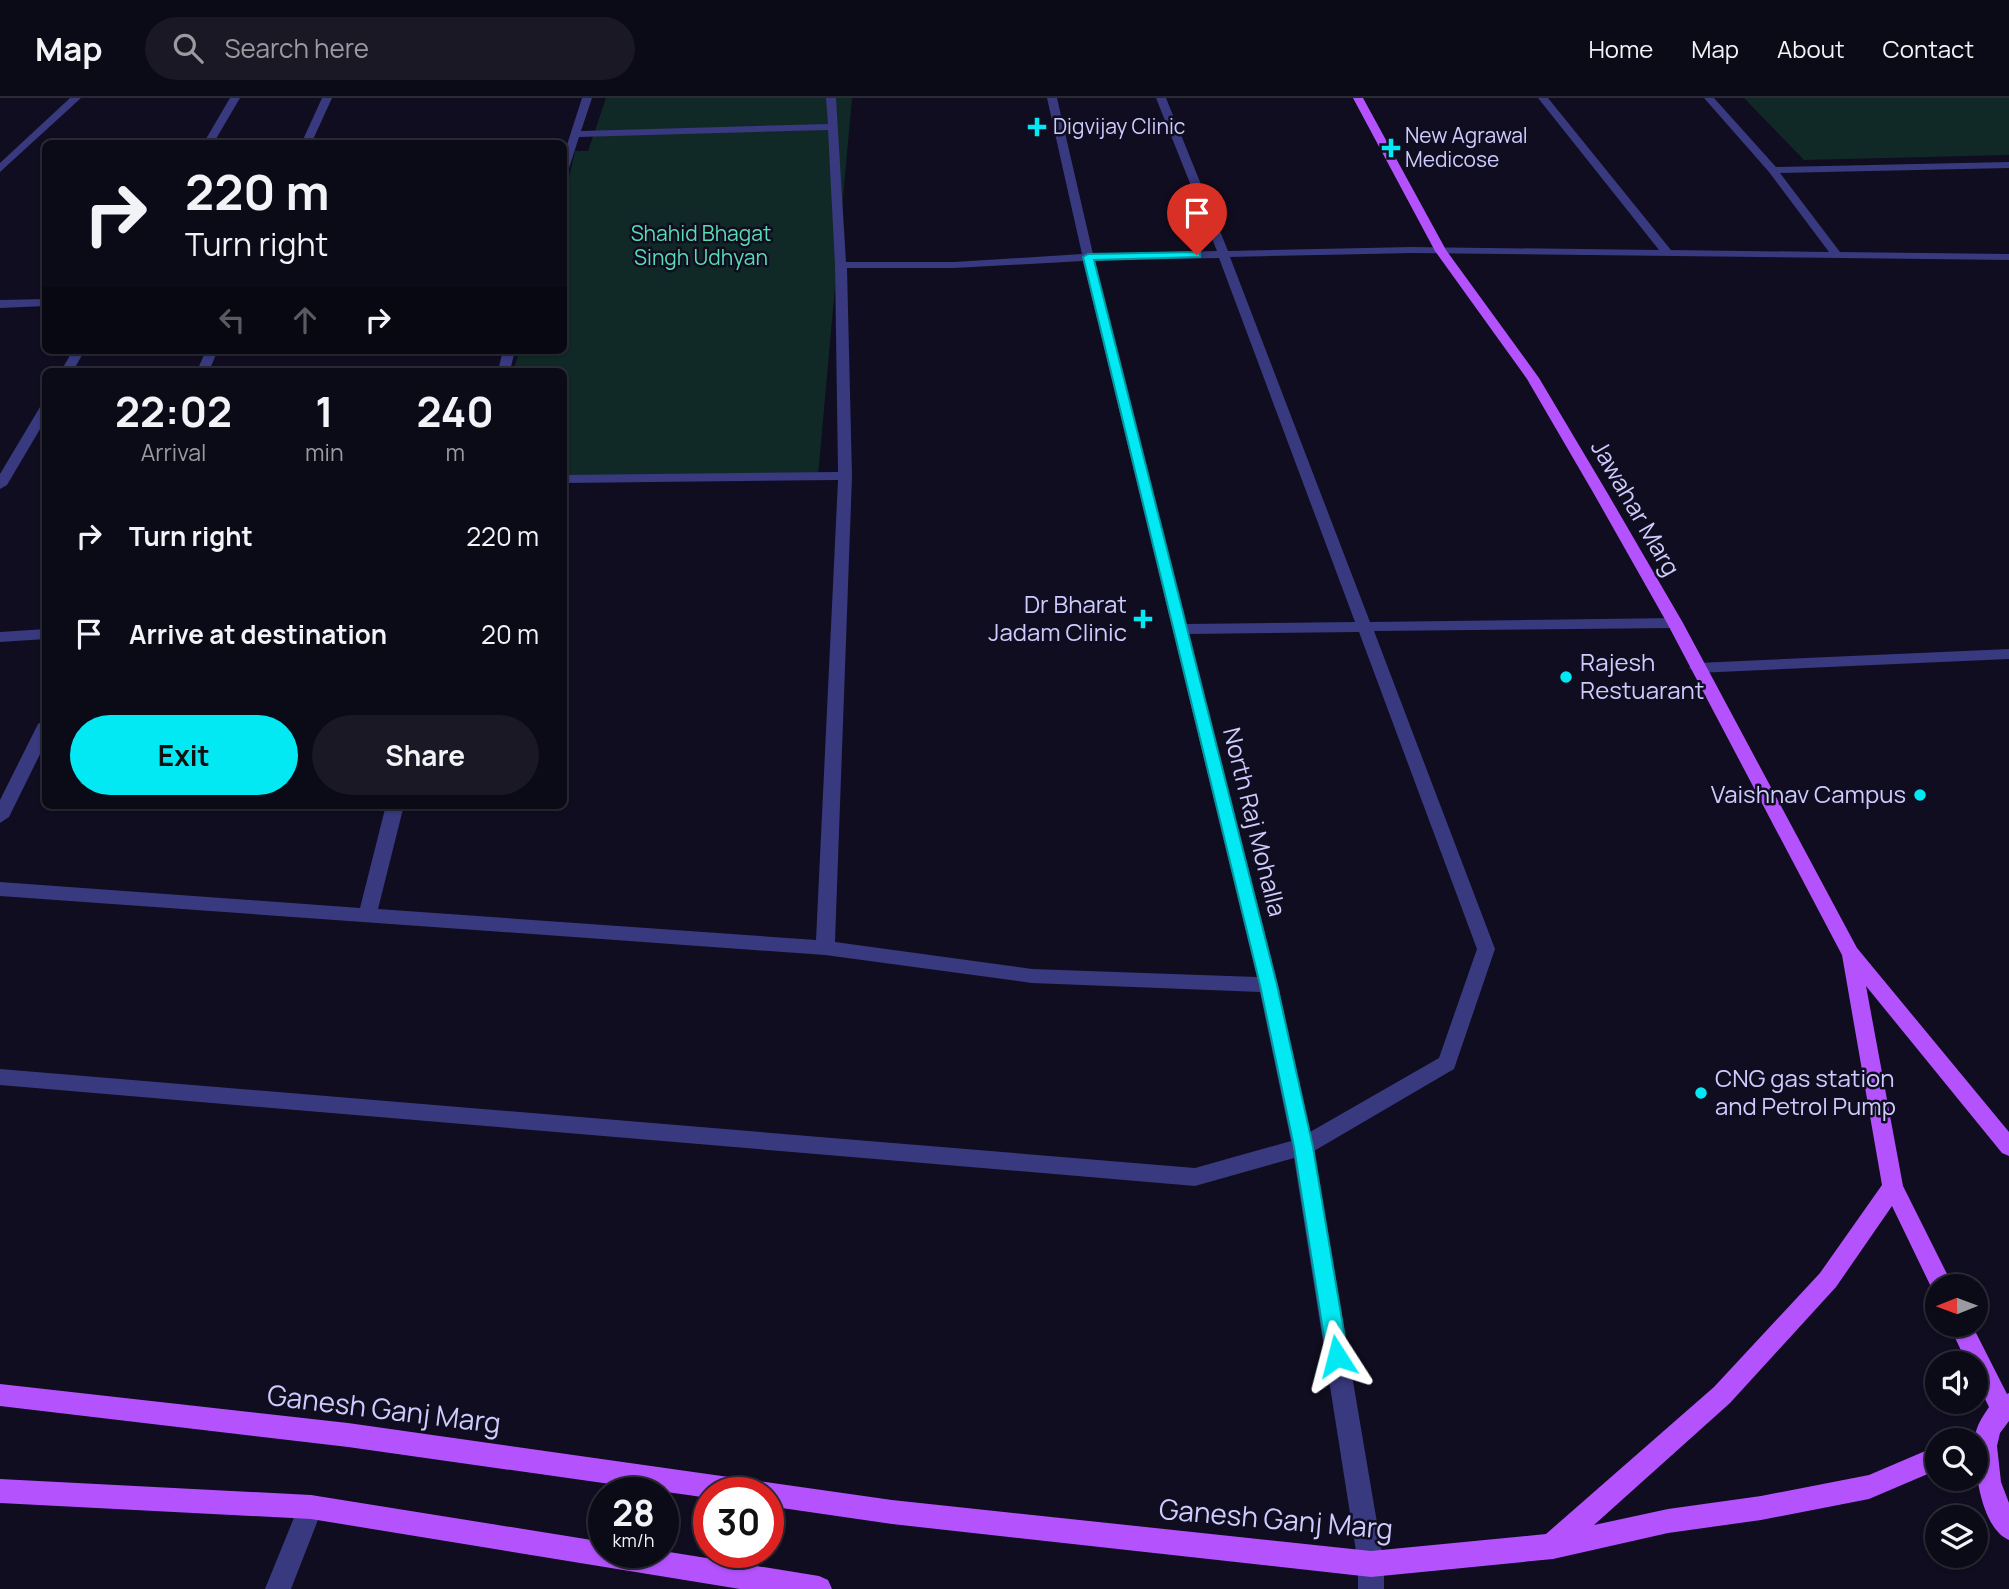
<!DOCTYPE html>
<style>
:root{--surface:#0b0a17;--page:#191824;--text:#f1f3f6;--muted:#9a9aa1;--line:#2b2b36;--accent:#03e9f3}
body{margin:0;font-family:Manrope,sans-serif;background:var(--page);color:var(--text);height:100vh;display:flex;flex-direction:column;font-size:26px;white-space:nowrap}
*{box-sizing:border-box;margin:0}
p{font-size:23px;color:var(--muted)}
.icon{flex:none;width:38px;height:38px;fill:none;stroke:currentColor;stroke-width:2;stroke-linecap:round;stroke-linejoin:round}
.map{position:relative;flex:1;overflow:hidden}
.panel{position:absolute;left:42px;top:270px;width:525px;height:441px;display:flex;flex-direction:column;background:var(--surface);border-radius:10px;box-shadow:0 2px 5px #0004,0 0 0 2px var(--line)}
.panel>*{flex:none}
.hud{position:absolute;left:42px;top:42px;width:525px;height:214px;border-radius:10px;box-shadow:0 2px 5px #0004,0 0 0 2px var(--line);background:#0b0a17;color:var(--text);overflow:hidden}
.needle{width:46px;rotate:269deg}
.buttons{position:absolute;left:1925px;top:1176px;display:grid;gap:14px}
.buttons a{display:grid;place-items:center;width:63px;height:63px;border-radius:50%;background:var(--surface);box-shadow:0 2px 5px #0004,0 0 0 2px var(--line);font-size:35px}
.speed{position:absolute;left:588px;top:1379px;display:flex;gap:14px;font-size:35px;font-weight:700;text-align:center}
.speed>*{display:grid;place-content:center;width:91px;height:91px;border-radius:50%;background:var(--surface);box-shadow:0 2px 5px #0004,0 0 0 2px var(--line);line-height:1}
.speed small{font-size:18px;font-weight:400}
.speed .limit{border:10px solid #d22;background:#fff;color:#111}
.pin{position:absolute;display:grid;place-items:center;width:60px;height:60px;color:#fff;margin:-72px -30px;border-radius:50% 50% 50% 0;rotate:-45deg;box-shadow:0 0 7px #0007}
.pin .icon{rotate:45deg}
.me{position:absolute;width:77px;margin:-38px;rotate:351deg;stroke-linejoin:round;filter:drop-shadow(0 0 5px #0008)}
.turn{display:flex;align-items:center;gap:24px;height:147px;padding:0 28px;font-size:32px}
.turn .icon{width:91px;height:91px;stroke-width:2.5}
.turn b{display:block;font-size:49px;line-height:60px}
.lanes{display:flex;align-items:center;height:66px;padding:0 28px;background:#0003;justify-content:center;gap:35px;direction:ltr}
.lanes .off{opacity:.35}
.eta{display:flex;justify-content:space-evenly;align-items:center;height:119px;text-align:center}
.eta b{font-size:42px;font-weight:700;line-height:49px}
.cta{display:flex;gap:14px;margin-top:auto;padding:14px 28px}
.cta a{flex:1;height:80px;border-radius:42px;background:var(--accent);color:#111;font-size:28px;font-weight:700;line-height:80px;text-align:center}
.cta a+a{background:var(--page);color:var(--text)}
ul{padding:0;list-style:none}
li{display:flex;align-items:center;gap:21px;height:98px;padding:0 28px}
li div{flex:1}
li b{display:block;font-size:26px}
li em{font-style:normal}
header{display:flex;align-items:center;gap:42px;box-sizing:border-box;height:98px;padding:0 35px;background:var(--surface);border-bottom:2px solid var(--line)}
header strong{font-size:33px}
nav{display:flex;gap:38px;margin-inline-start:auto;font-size:24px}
.search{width:490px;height:63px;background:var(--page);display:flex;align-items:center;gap:18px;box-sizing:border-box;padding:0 24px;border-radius:38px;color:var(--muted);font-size:26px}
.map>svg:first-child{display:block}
.green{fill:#102926}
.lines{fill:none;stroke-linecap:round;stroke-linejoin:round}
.minor{fill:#38397e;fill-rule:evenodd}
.major{fill:#b453fd;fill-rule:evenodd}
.route{fill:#03e9f3;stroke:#02979e;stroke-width:2}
.poi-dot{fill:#03e9f3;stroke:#0f0d1f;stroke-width:2.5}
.labels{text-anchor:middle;stroke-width:5;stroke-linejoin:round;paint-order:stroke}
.far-poi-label{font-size:21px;fill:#cecbfe;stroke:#0f0d1f;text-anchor:start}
.far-park-label{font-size:21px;fill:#59ddb4;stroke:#0f0d1f}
.street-label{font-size:24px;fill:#cecbfe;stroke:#0f0d1f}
.poi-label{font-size:24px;fill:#cecbfe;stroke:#0f0d1f;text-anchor:end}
.near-street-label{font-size:28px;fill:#cecbfe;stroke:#0f0d1f}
</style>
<header>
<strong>Map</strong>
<div class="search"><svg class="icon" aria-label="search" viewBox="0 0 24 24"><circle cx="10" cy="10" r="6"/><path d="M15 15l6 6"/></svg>Search here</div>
<nav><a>Home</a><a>Map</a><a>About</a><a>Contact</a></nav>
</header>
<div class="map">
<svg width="2009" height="1491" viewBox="0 0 2009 1491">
<rect width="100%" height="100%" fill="#0f0d1f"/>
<g class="green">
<path d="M606 0H852L818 378 564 377V273H513L520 252H564V101L575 53H588Z"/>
<path d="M1744 0H2009V57L1804 62Z"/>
</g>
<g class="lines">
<g class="minor">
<path d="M70 0H81L0 74V65Z"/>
<path d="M230 0H240L213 46H203Z"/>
<path d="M322 0H332L311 46H301Z"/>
<path d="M582 0H592L581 33 828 26 826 0H836L846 164H954L1082 156 1047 0H1057L1093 156 1217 153 1156 0H1166L1228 153 1412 149 1659 152 1538 0H1548L1671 152 1829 154 1769 74 1704 0H1714L1776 69 2009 64V70L1780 75 1840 154 2009 156V162L1412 155 1230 159 1370 524 1675 520 1683 525 1675 530 1374 533 1495 851 1454 971 1314 1053 1384 1466V1491H1358V1466L1294 1060 1195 1088 0 987V971L1195 1070 1291 1043 1260 894 1032 885 825 857 0 798V784L360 810 386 707H404L378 811 816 842 838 382 564 385V377L838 374 835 167 828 32 579 39 569 70 564 73V56ZM1219 160 1355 524 1186 526 1094 162ZM1083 163 1257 879 1032 871 835 844 852 378 847 170H954ZM1359 534 1477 851 1439 960 1310 1034 1278 887 1189 536Z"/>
<path d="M46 201V208L0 210V202Z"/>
<path d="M73 252H85L73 273H61Z"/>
<path d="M206 252H218L209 273H197Z"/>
<path d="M503 252H515L510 273H498Z"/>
<path d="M46 305V321L7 387 0 391V376L40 309Z"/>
<path d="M46 531V541L0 544V534Z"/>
<path d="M2009 551V561L1697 575 1689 570 1697 565Z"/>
<path d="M46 621V644L9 719 0 725V702L38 626Z"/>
<path d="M311 1397 320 1400 323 1409 291 1491H265L302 1400Z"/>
</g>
<g class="major">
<path d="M1353 0H1363L1446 152 1539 280 1608 396 1683 525 1857 850 2009 1034V1058L2002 1055 1866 888 1903 1088 1953 1188H1937V1197L1934 1195 1892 1108 1836 1189 1730 1305 1594 1427 1668 1411 1761 1398 1869 1377 1937 1348V1372L1869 1401 1761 1422 1668 1435 1553 1461 1371 1479 892 1426 768 1408V1395H709V1400L348 1349 0 1308V1286L348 1325 892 1402 1371 1453 1546 1436 1714 1289 1820 1175 1882 1087 1842 857 1667 525 1594 396 1527 281 1435 153Z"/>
<path d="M1949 1227H1972L2007 1296 2009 1295V1323L2000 1335 1997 1348 2001 1384 2009 1405V1442C1980 1430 1973 1365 1975 1339 1976 1328 1983 1318 1989 1309L1976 1283V1265H1967Z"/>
<path d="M0 1381 311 1397 604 1444V1454L663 1453 819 1478 828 1482 832 1491H740L311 1421 0 1405Z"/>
</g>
</g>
<path class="route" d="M1197 154 1200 155V159L1094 162 1277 887 1313 1049 1348 1258 1345 1265 1337 1268 1330 1265 1327 1258 1294 1049 1260 887 1083 159 1088 156Z"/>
<g class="poi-dot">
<path d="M1033.5 18.5h7v7h7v7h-7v7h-7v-7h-7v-7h7z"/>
<path d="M1387.5 39.5h7v7h7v7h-7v7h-7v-7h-7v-7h7z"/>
<path d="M1139.5 510.5h7v7h7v7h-7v7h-7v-7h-7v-7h7z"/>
<circle cx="1566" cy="579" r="7"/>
<circle cx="1920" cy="697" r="7"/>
<circle cx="1701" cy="995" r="7"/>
</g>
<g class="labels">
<g class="far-poi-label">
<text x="1053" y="36">Digvijay Clinic</text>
<text x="1405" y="45">New Agrawal<tspan x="1405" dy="24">Medicose</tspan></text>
</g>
<g class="far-park-label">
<text x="701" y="143">Shahid Bhagat<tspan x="701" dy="24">Singh Udhyan</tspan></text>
</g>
<g class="street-label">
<text transform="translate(1635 410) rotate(60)" y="8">Jawahar Marg</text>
<text transform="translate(1254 724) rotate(76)" y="8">North Raj Mohalla</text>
</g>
<g class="poi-label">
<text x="1127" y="515">Dr Bharat<tspan x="1127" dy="28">Jadam Clinic</tspan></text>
<text x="1580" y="573" text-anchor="start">Rajesh<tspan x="1580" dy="28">Restuarant</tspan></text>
<text x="1906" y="705">Vaishnav Campus</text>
<text x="1715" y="989" text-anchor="start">CNG gas station<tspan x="1715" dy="28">and Petrol Pump</tspan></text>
</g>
<g class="near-street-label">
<text transform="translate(384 1311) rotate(7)" y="10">Ganesh Ganj Marg</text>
<text transform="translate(1276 1421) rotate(5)" y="10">Ganesh Ganj Marg</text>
</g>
</g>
</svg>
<div class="buttons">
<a><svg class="needle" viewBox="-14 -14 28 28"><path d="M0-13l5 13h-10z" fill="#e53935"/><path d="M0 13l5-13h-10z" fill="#9a9aa1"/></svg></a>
<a><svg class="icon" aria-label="sound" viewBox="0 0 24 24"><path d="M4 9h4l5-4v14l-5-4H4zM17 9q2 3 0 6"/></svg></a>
<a><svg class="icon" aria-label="search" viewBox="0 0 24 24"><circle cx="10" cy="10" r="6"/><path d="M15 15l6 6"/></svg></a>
<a><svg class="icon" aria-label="layers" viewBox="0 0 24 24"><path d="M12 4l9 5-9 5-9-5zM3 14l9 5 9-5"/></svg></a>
</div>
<div class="speed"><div>28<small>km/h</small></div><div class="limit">30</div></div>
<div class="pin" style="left:1197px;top:157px;background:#d93025"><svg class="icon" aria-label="arrive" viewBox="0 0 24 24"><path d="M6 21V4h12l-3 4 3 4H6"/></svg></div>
<svg class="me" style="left:1337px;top:1258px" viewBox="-20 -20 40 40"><path d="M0-17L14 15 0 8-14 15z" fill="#03e9f3" stroke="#fff" stroke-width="4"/></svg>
<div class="hud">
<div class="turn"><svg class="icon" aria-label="right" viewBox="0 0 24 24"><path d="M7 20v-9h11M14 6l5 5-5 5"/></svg><div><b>220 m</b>Turn right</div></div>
<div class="lanes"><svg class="icon off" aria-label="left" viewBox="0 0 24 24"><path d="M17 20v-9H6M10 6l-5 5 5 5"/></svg><svg class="icon off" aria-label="ahead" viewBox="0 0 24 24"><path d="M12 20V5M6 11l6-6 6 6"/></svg><svg class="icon" aria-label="right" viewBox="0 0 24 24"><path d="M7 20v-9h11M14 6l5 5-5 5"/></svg></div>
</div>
<section class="panel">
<div class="eta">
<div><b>22:02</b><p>Arrival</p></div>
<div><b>1</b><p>min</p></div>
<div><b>240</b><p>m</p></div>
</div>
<ul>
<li><svg class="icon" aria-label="right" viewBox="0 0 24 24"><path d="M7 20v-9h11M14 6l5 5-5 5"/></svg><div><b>Turn right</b></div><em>220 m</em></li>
<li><svg class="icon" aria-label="arrive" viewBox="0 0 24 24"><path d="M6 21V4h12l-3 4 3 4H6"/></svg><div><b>Arrive at destination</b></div><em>20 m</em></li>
</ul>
<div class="cta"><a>Exit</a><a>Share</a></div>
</section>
</div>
